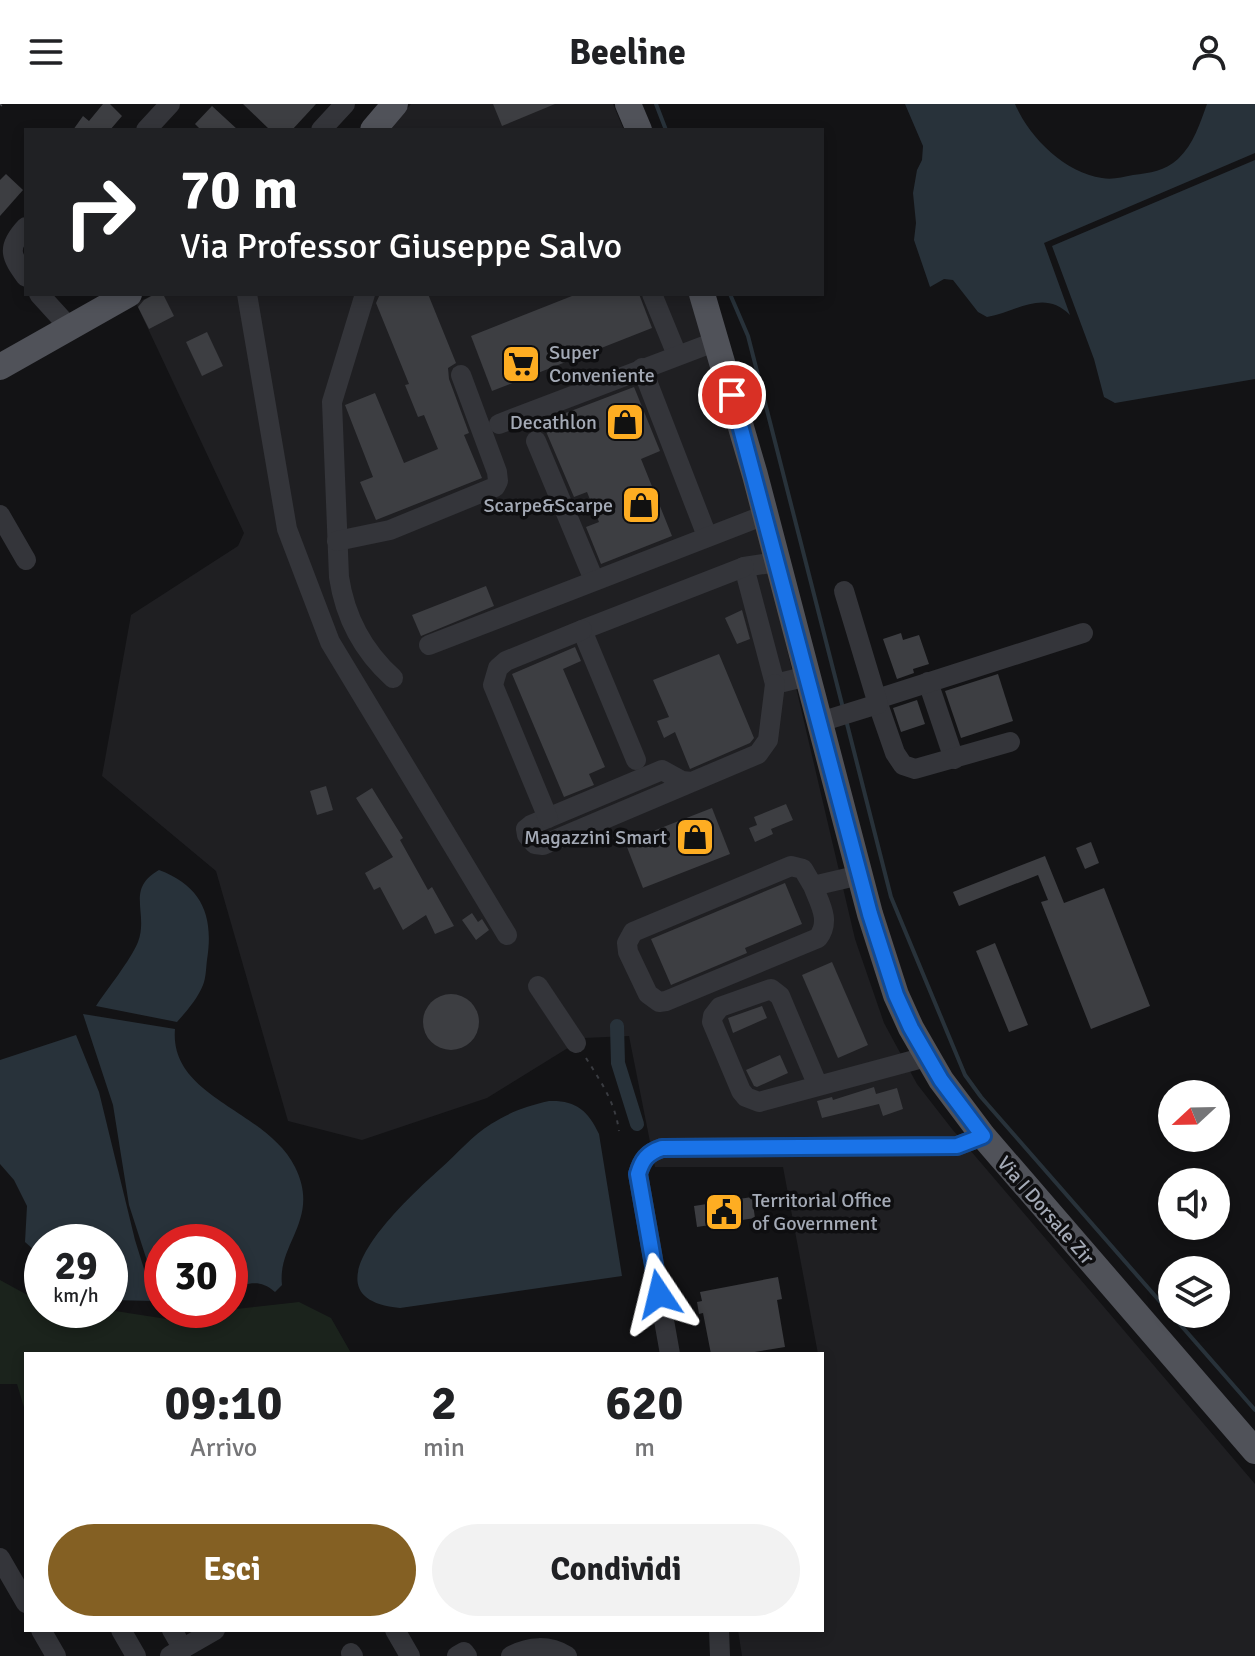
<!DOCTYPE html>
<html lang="it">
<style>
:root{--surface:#fff;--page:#f2f2f2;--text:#202124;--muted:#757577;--accent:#846023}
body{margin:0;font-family:Signika,sans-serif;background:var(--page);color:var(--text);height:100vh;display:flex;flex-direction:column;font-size:30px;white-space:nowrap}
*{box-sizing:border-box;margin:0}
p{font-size:26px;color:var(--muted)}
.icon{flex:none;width:44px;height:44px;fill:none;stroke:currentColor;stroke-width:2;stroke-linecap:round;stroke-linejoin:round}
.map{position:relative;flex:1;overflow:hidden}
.details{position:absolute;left:24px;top:1248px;width:800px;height:280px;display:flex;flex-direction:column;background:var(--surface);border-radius:0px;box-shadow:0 4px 12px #0003}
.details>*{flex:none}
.hud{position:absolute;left:24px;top:24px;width:800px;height:168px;border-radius:0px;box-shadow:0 4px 12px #0003;background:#202124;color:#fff;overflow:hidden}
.needle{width:52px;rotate:248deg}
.tools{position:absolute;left:1158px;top:976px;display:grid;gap:16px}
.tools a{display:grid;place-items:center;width:72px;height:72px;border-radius:50%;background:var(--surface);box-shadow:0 4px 12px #0003;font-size:40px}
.speed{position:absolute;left:24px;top:1120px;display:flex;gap:16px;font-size:40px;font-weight:700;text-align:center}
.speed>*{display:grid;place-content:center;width:104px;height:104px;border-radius:50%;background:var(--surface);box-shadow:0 4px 12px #0003;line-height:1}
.speed small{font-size:20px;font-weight:400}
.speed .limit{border:12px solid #d22;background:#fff;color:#111}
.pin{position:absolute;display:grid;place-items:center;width:68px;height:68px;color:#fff;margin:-34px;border:4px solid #fff;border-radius:50%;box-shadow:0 2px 8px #0007}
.me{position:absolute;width:88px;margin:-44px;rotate:350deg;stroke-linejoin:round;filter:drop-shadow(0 0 6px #0008)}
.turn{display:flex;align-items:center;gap:28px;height:168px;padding:0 24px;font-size:36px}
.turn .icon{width:104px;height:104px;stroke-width:2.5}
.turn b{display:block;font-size:56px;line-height:68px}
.eta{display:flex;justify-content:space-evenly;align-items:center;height:136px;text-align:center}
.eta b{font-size:48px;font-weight:700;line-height:56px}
.button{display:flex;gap:16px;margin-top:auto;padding:16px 24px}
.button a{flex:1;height:92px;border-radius:48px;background:var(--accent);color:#fff;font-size:32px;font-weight:700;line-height:92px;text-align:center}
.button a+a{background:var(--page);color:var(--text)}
header{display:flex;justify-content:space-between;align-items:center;height:104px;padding:0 24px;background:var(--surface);font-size:36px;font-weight:700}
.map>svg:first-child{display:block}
.built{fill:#1f1f22}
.green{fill:#1b231c}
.water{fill:#28323a}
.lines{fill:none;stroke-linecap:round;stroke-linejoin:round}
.stream{stroke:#28323a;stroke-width:4}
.canal{stroke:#28323a;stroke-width:14}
.building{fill:#3d3e42}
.path{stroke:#3a3c41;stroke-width:2;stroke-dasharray:4 6;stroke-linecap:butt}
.minor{stroke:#34353a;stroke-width:20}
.major{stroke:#505259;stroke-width:26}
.rail{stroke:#47494f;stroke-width:4;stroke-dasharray:10 8;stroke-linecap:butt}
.route-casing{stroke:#114b97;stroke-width:20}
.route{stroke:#1a73e8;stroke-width:14}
.labels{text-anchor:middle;stroke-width:7;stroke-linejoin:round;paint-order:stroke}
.poi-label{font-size:20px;fill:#a4aab6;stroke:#0e0e10;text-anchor:end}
.street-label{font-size:20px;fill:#a4aab6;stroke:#0e0e10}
</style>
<header><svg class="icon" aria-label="menu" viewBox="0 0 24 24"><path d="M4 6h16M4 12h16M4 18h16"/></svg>Beeline<svg class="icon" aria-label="person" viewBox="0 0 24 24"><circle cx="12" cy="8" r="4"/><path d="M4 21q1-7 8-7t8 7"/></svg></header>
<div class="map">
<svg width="1255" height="1552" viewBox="0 0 1255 1552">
<rect width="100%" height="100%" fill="#131315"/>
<g class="built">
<path d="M411 0H613L624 26H388Z"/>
<path d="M155 190H689L704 228 757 417 855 835 884 919 917 980 952 1025 1255 1380V1552H742L738 1526H822V1250H818L783 1063H655L629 932 584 934 487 994 362 1036 288 1017 216 767 102 672 131 511 238 442 244 429 136 199Z"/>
</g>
<path class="green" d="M0 1176 42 1199V1206H109L173 1216 210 1208 299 1198 331 1214 351 1249 26 1250V1310L17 1280H0Z"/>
<g class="water">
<path d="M905 0H1015C1029 33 1065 69 1102 74 1113 76 1122 73 1133 71 1150 69 1165 67 1178 55 1194 40 1200 19 1207 0H1255V49L1044 139 1070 211C1044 184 1016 208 987 213L978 208 953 176 944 175 930 183 914 136 916 119 913 89 917 66 922 56 923 42Z"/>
<path d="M1255 56V275L1115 299 1104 293 1094 255 1052 142Z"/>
<path d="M159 766C202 782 214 812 207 856 206 864 206 874 203 881 198 894 186 908 177 918L96 902C108 884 130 857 138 838 149 809 125 785 159 766Z"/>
<path d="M83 910 175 925C169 994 266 1005 295 1063 321 1115 277 1139 282 1181L275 1188C259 1174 249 1180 230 1184V1138H162L160 1197 129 1101 113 1001Z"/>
<path d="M76 931 99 988 135 1136 154 1197 110 1196V1138H42V1153L25 1138 27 1102 14 1076 0 1060V956Z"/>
<path d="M549 997C575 996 588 1006 599 1030L622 1172 400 1204C297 1194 409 1093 440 1065 457 1050 473 1031 491 1020 510 1008 527 1002 549 997Z"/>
</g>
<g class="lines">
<g class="stream">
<path d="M656 0 666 26"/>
<path d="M730 190 748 232 843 604"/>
<path d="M846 616 891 793 965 971 981 993 1255 1306"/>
</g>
<path class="canal" d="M617 922 618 959 637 1020"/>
</g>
<g class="building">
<path d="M103 0H110L122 12 110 26H73L83 12 89 17Z"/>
<path d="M243 0H316L292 26H270Z"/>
<path d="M493 0H555L502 22Z"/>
<path d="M212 2 238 26H201L195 20Z"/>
<path d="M6 70 23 86 0 112V76Z"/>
<path d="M155 190H163L174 212 149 225 138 203 144 196Z"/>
<path d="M428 190 456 259 448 264 449 275 469 329 464 331 482 374 376 416 360 378 373 373 345 301 375 289 404 359 438 345 424 311 418 313 405 281 409 280 376 199 380 190Z"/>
<path d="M577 190H639L652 224 492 287 471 232Z"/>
<path d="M207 228 223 262 202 272 186 238Z"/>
<path d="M634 283 660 347 641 355 672 432 601 460 586 423 599 418 587 388 574 393 542 318Z"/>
<path d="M486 482 494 502 421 532 412 511Z"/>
<path d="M742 506 750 535 737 540 725 514Z"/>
<path d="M901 529 903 536 919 531 929 560 913 565 914 569 897 575 883 535Z"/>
<path d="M575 543 581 557 563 565 605 663 589 670 594 681 564 693 512 570Z"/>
<path d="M719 550 754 634 750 639 690 665 675 628 664 634 657 617 669 613 653 576Z"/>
<path d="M998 570 1013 617 961 634 945 587Z"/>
<path d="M917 596 925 620 901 628 893 604Z"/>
<path d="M326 682 333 706 317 711 310 687Z"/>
<path d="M372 684 403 734 400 736 428 786 432 783 454 822 435 830 426 811 403 826 380 783 374 786 365 769 393 753 356 694Z"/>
<path d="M786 700 793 716 771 725 773 730 755 738 749 724 757 721 754 713Z"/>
<path d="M712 704 730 750 643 784 625 738Z"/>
<path d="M1091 738 1099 759 1085 765 1076 744Z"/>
<path d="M1045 752 1064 799 1104 784 1150 902 1091 925 1041 798 1048 796 1038 771 959 802 953 788Z"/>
<path d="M785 779 802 820 745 844 747 849 671 881 651 835Z"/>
<path d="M472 809 478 818 482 815 489 826 476 836 462 816Z"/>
<path d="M995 839 1028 921 1009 928 976 847Z"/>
<path d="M832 858 868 941 838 954 802 871Z"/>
<circle cx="451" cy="918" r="28"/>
<path d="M762 902 767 914 733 929 728 914Z"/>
<path d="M780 951 788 969 757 983 754 982 746 966Z"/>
<path d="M874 983 876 990 897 984 903 1005 883 1012 879 1000 822 1014 817 997 832 993 833 996Z"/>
<path d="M752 1093 755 1114 697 1123 694 1102Z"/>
<path d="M778 1173 782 1195 777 1196 785 1243 742 1250H711L703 1209 699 1210 697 1198 702 1197 700 1188Z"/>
</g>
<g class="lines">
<path class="path" d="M586 954C601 978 615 998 619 1027"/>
<g class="minor">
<path d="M146 26 170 0"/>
<path d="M321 26 345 0"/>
<path d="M26 123C6 144 11 152 26 173"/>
<path d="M39 190 69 223"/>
<path d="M247 190 287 425 330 538 507 831"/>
<path d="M365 190 332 298 339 473C345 513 363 547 393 574"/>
<path d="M652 190 677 251"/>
<path d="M642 264 707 432"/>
<path d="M499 320 717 237"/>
<path d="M536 337 594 476"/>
<path d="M0 411 26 456"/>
<path d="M337 437 390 426 495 383 498 377 497 368 461 271"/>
<path d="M777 458 744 463 775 580 808 572"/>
<path d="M429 541 765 411"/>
<path d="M928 578 954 655"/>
<path d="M877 595 1083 529"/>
<path d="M878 600 895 649 903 661 915 665 1010 638"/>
<path d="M820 618 878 600 844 487"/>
<path d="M636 656 582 526 744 463"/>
<path d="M692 678 682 677 662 666 531 721 526 725 527 731 535 740 543 741 758 650 768 636 775 580"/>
<path d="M548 714 493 581 498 564 506 557 582 526"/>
<path d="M813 782C820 800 831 817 818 834L666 897 659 898 648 890 628 848 627 839 633 828 791 762 803 765 813 782 860 771"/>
<path d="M538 882 576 939"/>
<path d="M818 982 780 892 771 885 720 903 713 912 712 918 741 987 746 993 759 998 926 953"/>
<path d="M670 1250 638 1070C642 1056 647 1049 662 1044L957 1042 983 1032"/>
<path d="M0 1454 26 1499"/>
<path d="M41 1526 56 1552"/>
<path d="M121 1526 136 1552"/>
<path d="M172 1526 183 1545"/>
<path d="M395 1526 410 1552"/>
<path d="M719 1526 720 1552"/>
<path d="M351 1549 353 1552"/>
<path d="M170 1552 215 1526"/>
<path d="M457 1552 464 1548 467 1552"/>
<path d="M511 1552C529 1542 549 1541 567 1552"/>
</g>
<g class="major">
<path d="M628 0 639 26"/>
<path d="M373 26 395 0"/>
<path d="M702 190 755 371 870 810 896 891 911 924 941 976 983 1032 1255 1347"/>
<path d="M0 263 129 190"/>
</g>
<path class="rail" d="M0 1 1 0"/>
</g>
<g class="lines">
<g class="route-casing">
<path id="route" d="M659 1190 638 1070C642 1056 647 1049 662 1044L957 1042 983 1032 941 976 911 924 896 891 870 810 732 291"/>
</g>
<use href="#route" class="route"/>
</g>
<defs>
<g id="supermarket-square" transform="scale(2)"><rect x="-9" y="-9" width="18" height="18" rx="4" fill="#fead22" stroke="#0e0e10"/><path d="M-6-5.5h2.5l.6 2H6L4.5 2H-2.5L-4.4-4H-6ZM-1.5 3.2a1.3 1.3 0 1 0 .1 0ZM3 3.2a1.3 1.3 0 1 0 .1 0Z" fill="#111"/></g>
<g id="shop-square" transform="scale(2)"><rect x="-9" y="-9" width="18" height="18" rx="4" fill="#fead22" stroke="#0e0e10"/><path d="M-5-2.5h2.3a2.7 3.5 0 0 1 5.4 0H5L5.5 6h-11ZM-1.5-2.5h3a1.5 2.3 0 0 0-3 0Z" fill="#111"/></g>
<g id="civic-square" transform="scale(2)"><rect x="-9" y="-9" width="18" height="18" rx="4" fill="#fead22" stroke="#0e0e10"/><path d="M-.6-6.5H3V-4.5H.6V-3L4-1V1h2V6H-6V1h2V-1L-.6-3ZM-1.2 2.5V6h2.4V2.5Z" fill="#111"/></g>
</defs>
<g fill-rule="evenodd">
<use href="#supermarket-square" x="521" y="260"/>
<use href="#shop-square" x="625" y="318"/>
<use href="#shop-square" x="641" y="401"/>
<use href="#shop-square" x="695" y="733"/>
<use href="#civic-square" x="724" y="1108"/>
</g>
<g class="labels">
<g class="poi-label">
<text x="549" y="255" text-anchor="start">Super<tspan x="549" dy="23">Conveniente</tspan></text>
<text x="597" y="325">Decathlon</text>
<text x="613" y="408">Scarpe&amp;Scarpe</text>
<text x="667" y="740">Magazzini Smart</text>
<text x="752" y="1103" text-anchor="start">Territorial Office<tspan x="752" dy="23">of Government</tspan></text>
</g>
<g class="street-label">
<text transform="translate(1046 1106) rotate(49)" y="7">Via I Dorsale Zir</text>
</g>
</g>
</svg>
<div class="tools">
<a><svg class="needle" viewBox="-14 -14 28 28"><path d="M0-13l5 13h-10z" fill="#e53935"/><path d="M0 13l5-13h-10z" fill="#757577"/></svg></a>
<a><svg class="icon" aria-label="sound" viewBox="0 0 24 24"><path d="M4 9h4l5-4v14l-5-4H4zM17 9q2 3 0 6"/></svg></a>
<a><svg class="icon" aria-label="layers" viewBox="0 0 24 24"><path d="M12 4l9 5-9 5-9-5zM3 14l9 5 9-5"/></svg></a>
</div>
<div class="speed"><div>29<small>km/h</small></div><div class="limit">30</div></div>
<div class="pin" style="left:732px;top:291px;background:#d93025"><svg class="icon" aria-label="arrive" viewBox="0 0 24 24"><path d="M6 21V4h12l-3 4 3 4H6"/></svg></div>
<svg class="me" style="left:659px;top:1190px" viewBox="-20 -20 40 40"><path d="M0-17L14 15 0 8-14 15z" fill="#1a73e8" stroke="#fff" stroke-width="4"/></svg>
<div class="hud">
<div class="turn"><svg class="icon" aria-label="right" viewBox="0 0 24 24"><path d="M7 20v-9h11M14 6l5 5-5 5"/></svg><div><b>70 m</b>Via Professor Giuseppe Salvo</div></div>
</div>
<section class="details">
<div class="eta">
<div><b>09:10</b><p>Arrivo</p></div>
<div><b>2</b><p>min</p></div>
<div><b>620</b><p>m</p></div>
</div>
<div class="button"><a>Esci</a><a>Condividi</a></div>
</section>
</div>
